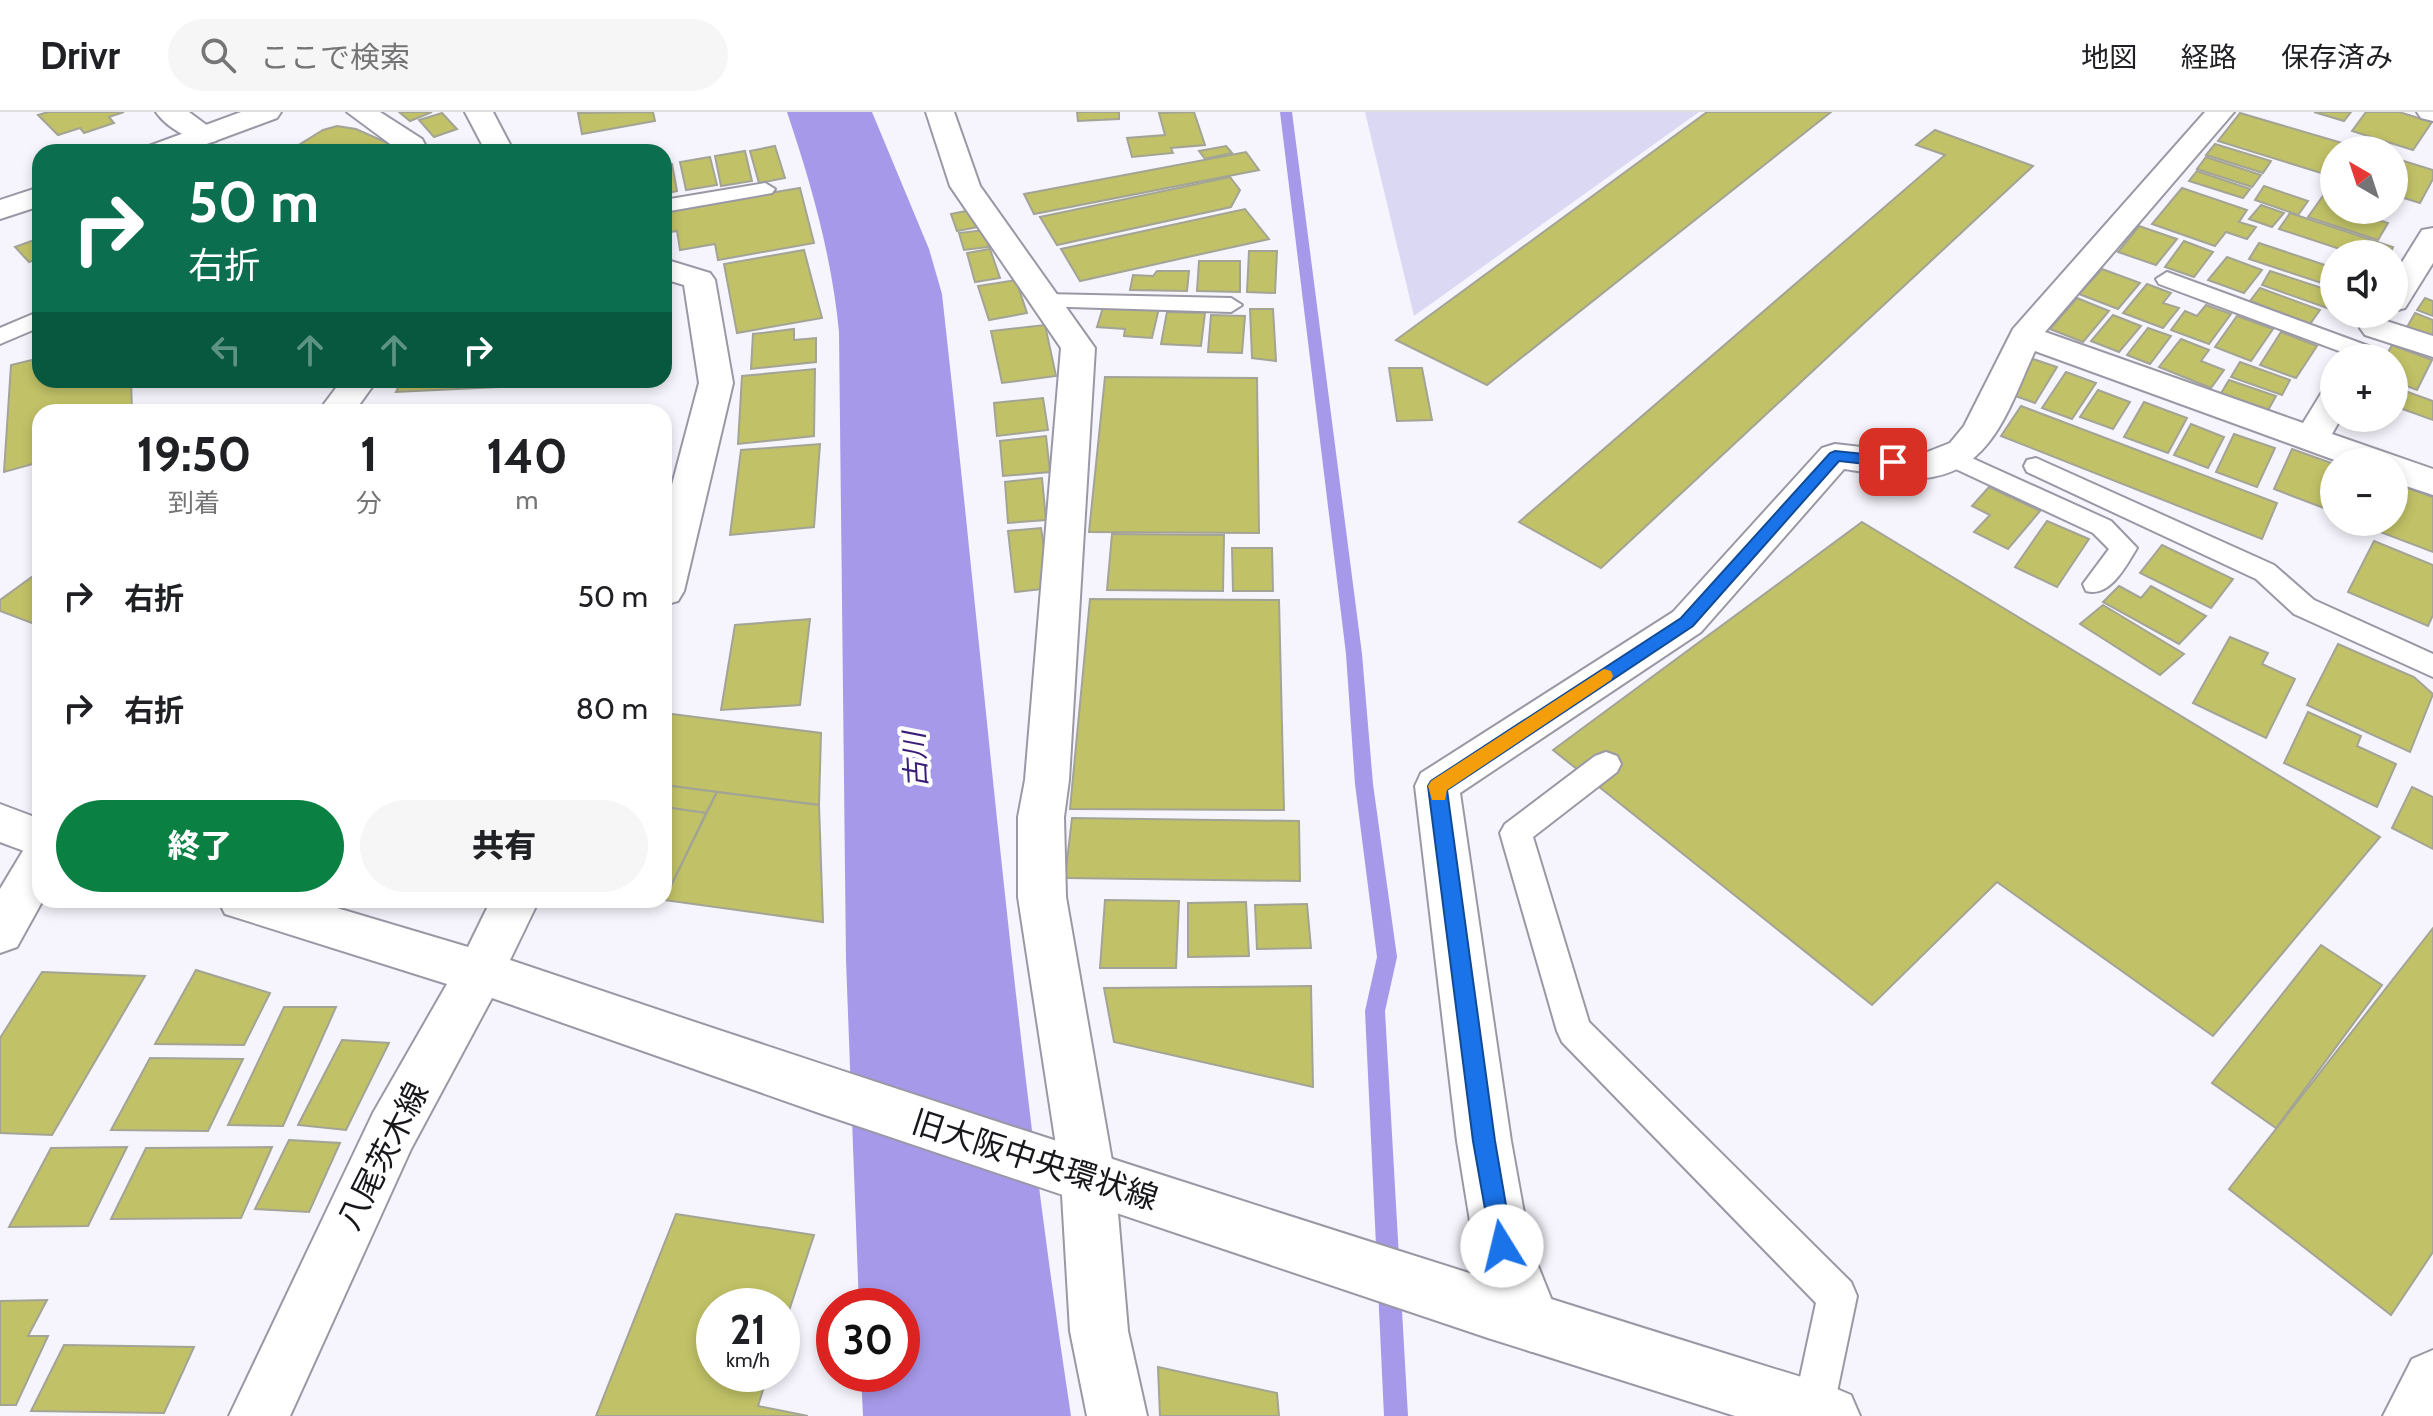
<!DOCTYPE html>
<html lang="ja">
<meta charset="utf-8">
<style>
:root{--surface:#fff;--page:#f6f6f6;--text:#202124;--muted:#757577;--line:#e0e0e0;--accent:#0b8043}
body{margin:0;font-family:Cabin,"Noto Sans JP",sans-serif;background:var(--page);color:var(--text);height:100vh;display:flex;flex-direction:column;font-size:30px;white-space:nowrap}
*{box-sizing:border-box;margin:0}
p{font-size:26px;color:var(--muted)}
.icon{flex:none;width:44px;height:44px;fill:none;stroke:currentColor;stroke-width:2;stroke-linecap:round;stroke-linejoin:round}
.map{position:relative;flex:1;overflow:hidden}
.drawer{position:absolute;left:32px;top:292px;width:640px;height:504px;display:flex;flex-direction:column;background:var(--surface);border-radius:24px;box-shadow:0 4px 12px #0003}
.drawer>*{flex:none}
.guide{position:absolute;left:32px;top:32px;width:640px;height:244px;border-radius:24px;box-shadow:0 4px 12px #0003;background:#0b6e4f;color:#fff;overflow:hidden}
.needle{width:52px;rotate:321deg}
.fabs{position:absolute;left:2320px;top:24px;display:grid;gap:16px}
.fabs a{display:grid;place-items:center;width:88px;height:88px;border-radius:50%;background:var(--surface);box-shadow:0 4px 12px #0003;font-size:40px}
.speed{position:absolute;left:696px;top:1176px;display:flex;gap:16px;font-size:40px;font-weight:700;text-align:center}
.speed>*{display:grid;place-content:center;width:104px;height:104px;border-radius:50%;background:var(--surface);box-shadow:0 4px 12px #0003;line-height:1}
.speed small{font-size:20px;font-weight:400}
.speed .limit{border:12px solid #d22;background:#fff;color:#111}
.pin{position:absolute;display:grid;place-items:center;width:68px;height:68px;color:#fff;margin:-34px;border-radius:16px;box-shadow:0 4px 12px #0006}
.me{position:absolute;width:88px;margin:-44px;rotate:351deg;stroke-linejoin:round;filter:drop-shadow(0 0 6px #0008)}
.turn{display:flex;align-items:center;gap:28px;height:168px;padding:0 24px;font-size:36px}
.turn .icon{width:104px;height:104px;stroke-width:2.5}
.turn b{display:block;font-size:56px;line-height:68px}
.lanes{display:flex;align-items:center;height:76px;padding:0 24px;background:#0003;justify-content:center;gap:40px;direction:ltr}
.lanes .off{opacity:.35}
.eta{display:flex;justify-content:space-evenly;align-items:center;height:136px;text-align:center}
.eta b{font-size:48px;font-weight:800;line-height:56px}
.primary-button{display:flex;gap:16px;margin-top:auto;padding:16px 24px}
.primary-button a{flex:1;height:92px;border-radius:48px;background:var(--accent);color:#fff;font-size:32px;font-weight:800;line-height:92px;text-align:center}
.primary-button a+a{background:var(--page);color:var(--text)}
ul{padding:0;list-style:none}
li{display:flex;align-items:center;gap:24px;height:112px;padding:0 24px}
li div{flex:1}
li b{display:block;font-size:30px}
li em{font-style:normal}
header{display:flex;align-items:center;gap:48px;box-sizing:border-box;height:112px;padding:0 40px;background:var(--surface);border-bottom:2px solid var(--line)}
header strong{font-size:38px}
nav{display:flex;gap:44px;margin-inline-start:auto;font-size:28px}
.search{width:560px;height:72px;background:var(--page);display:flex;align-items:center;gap:20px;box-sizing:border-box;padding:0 28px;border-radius:44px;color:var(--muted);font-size:30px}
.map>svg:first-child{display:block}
.green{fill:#dbd8f4}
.water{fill:#a699e9}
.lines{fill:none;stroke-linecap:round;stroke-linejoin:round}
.stream{fill:#a699e9;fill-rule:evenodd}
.building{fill:#c1c267;stroke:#a3a396;stroke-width:2}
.lane-casing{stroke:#9a98a5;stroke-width:4}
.street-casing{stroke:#9a98a5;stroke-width:4}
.primary-casing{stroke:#9a98a5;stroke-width:4}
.lane{fill:#fff;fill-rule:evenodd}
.street{fill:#fff;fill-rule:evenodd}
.primary{fill:#fff;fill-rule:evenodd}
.route{fill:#1a73e8;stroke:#114b97;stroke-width:2}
.slow{fill:#f59e0b}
.labels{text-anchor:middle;stroke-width:8;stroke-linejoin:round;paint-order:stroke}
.water-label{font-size:28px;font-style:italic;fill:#3a1d79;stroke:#fff}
.near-street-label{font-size:32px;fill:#18171c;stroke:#fff}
</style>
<header>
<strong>Drivr</strong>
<div class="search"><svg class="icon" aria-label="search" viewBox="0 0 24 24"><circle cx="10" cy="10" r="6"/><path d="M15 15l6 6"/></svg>ここで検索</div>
<nav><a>地図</a><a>経路</a><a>保存済み</a></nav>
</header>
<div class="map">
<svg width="2433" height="1304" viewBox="0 0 2433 1304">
<rect width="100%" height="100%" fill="#f6f5fd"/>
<path class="green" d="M1365 0H1699L1414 204Z"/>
<path class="water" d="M787 0H872L929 137 942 182C984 556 1014 932 1071 1304H863L861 1262H902V1194H859L846 848 839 220C832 145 811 71 787 0Z"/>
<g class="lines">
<path class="stream" d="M1280 0H1292L1362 542 1373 672 1397 845 1385 899 1408 1304H1384L1365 899 1377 845 1355 672 1346 542Z"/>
</g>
<g class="building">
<path d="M48 0H124L109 5 114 11 84 21 80 16 58 23 38 3Z"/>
<path d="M399 0H432L410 9Z"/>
<path d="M653 0 655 9 582 22 578 1Z"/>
<path d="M1077 0H1119V7L1078 9Z"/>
<path d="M1194 0 1205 33 1171 36 1173 41 1132 45 1127 26 1165 23 1159 1Z"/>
<path d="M1707 0H1831L1487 273 1396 228Z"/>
<path d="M2314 0H2351L2344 9Z"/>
<path d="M2366 0H2399L2432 10 2413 38 2352 19Z"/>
<path d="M442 1 457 17 434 25 419 8Z"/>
<path d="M2240 1 2366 38H2334V65L2218 29Z"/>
<path d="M337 14 356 17 392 33 383 40H309L294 36 323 18Z"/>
<path d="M1935 18 2033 54 1601 456 1519 410 1945 43 1916 33Z"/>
<path d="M2215 32 2271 49 2263 61 2206 43Z"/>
<path d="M775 34 785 66 759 71 750 39Z"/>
<path d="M1226 34 1232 41 1205 47 1199 39Z"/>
<path d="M745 39 752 69 721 74 715 44Z"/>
<path d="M1246 40 1259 58 1034 102 1024 82Z"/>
<path d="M710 45 717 73 686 78 680 50Z"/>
<path d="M2206 45 2261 63 2252 75 2197 57Z"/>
<path d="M2394 46 2433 58V67L2420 91 2394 83Z"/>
<path d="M672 52 677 79 664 82V53Z"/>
<path d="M2197 59 2250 77 2243 86 2189 69Z"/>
<path d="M1230 65 1240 78 1231 95 1057 133 1040 105Z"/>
<path d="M2264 74 2308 89 2298 103 2255 88Z"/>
<path d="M800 76 814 131 718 148 715 132 680 138 677 119 664 121V98Z"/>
<path d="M2182 76 2247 98 2239 110 2256 115 2247 127 2226 120 2215 134 2152 112Z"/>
<path d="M2325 81 2334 84V98H2375L2369 105 2388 111 2378 128 2308 105Z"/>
<path d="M2261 93 2284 101 2272 115 2249 107Z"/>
<path d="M1245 97 1269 127 1080 169 1061 137Z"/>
<path d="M971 98 978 115 957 119 951 102Z"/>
<path d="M2290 101 2393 135 2390 142H2355L2279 117Z"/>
<path d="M2139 114 2177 127 2156 153 2118 140Z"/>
<path d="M984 118 989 135 964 138 959 121Z"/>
<path d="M40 126V146L29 150 15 135Z"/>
<path d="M2184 129 2213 140 2194 165 2165 155Z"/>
<path d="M2259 131 2334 156V175L2249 147Z"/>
<path d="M990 137 1000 166 975 170 967 141Z"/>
<path d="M804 138 822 206 737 221 724 152Z"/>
<path d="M1249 139H1277L1275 181 1247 180Z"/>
<path d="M2227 145 2262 158 2244 181 2208 168Z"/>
<path d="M1199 149H1240V180L1197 179Z"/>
<path d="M2102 157 2140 171 2118 197 2079 182Z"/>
<path d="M1157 159H1189L1187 179 1130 178 1133 163 1153 164Z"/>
<path d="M2270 159 2334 180 2333 198 2262 173Z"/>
<path d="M1016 168 1027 201 989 208 978 174Z"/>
<path d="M2147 172 2171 181 2163 191 2179 196 2163 216 2123 201Z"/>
<path d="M2260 176 2320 198 2310 212 2250 189Z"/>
<path d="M2077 186 2109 199 2083 230 2050 217Z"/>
<path d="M2425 186 2433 189V204L2417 198Z"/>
<path d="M1104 192 1159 196 1152 226 1124 224 1125 217 1097 215Z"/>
<path d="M2206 193 2231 202 2209 232 2171 218 2185 199 2197 204Z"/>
<path d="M1250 197H1273L1276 249 1252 246Z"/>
<path d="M1167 200 1205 201 1201 234 1161 232Z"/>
<path d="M2415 201 2433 208V227L2406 217Z"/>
<path d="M1211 203 1245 204 1242 241 1208 240Z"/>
<path d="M2113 203 2141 214 2119 240 2091 229Z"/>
<path d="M2237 204 2273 217 2251 249 2215 235Z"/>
<path d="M1045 213 1056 264 1002 271 991 219Z"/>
<path d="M2148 216 2171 224 2150 252 2127 243Z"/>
<path d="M794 217V228L816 226V250L751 257 753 222Z"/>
<path d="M2281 220 2317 234 2296 266 2260 253Z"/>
<path d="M2181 227 2209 238 2201 249 2224 258 2211 276 2159 255Z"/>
<path d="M2392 233 2432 248 2417 278 2394 269V246H2385Z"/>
<path d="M40 246V268H131L132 300H40V350L4 360 11 253Z"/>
<path d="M2030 246 2057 255 2035 291 2007 281Z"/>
<path d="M2240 250 2290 268 2282 283 2231 265Z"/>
<path d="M1389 256H1422L1432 308 1397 309Z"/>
<path d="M815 257 814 324 738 332 742 264Z"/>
<path d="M2066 260 2096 271 2072 307 2042 296Z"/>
<path d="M1105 265 1257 266 1259 421 1089 420Z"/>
<path d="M402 268H640L396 280Z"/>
<path d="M2229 268 2276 284 2267 300 2220 283Z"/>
<path d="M2394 275 2433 289V308L2394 294Z"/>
<path d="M2098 278 2130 290 2113 317 2080 305Z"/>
<path d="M1043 286 1048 318 997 324 994 291Z"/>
<path d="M2144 290 2187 306 2168 341 2124 325Z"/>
<path d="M2021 294 2277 391 2262 427 2001 324Z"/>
<path d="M2191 312 2224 325 2208 356 2174 343Z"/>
<path d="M2234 322 2275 336 2257 375 2216 360Z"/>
<path d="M1046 324 1050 360 1003 364 1000 329Z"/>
<path d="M820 332 814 415 730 423 741 338Z"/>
<path d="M2292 337 2334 352V385L2329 398 2274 377Z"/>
<path d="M1042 366 1046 408 1008 411 1005 370Z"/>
<path d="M2394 371 2433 385V440L2367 415 2369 410H2394Z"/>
<path d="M1989 375 2040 399 2008 437 1974 420 1990 403 1972 394Z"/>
<path d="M2047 409 2089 427 2057 475 2015 455Z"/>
<path d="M1862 410 2380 725 2213 924 1997 770 1872 893 1553 638Z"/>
<path d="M1041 416 1050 476 1015 480 1008 419Z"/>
<path d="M1112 422 1224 423 1223 479 1107 478Z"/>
<path d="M2374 429 2433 453V503L2428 514 2348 480Z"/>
<path d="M2162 433 2233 467 2211 496 2140 461Z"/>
<path d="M1232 436H1272L1273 479H1233Z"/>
<path d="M40 459V514L0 499V488Z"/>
<path d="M2119 474 2141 486 2151 474 2206 504 2179 532 2103 490Z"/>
<path d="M1090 487 1279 488 1284 698 1070 697Z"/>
<path d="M2103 493 2184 542 2160 563 2080 512Z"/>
<path d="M810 507 800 593 721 598 735 513Z"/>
<path d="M2230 525 2268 541 2262 552 2295 567 2266 626 2193 591Z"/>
<path d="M2338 532 2414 565 2433 582 2410 640 2307 593Z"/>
<path d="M2308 600 2361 624 2357 634 2396 652 2377 695 2284 651Z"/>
<path d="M664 601 821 621 819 693 664 673Z"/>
<path d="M664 673 717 680 706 701 664 695Z"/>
<path d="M2412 675 2433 685V737L2392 716Z"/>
<path d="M717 680 819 693 823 810 664 788Z"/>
<path d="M664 695 706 701 664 788Z"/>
<path d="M1072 706 1299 709 1300 769 1065 766Z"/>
<path d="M1105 788 1179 789 1176 856H1100Z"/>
<path d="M1246 790 1249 844 1188 845V791Z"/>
<path d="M1307 792 1311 836 1257 837 1255 793Z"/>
<path d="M2433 816V1140L2391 1203 2229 1077Z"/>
<path d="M2321 833 2382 873 2276 1016 2212 971Z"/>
<path d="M196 858 270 881 244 933 155 932Z"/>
<path d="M42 860 145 864 52 1023 0 1021V926Z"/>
<path d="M1311 874 1313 975 1114 930 1104 876Z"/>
<path d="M284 895H336L283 1014 228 1013Z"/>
<path d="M342 928 389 931 346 1018 298 1013Z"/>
<path d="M150 946 243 947 208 1019 111 1018Z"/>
<path d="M289 1028 340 1031 309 1100 255 1097Z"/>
<path d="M127 1035 88 1114 9 1115 51 1036Z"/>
<path d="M272 1035 241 1106 111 1107 146 1036Z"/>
<path d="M676 1102 814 1123 782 1220V1194H714V1262H768L758 1294 808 1304H596Z"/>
<path d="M47 1188 28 1224H48L16 1293H0V1189Z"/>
<path d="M64 1233 194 1235 164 1301 31 1299Z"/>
<path d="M1158 1255 1277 1281 1279 1304H1160Z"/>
</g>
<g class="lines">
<g class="lane-casing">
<g id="lane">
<path d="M765 71 775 77 772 81 664 100V88Z"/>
<path d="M2167 160 2371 235 2374 240 2367 246 2355 245 2159 172 2156 167Z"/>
<path d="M1045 182 1231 186 1242 193 1231 200 1037 194 1034 189 1037 184Z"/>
<path d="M40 199V215L0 232V216Z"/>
<path d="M1954 338 2111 409 2137 436C2126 454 2110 486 2086 479L2083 472 2109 437 2093 421 1945 352 1942 346 1945 340Z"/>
<path d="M2036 346 2274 453 2314 488 2433 542V565L2294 502 2256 467 2027 360 2024 354 2027 348Z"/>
<path d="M1606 640 1617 644 1621 652 1617 660 1533 725 1589 910 1851 1170 1857 1184 1832 1304H1796L1793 1298 1816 1191 1562 930 1557 919 1500 721 1505 712 1595 644Z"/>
</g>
</g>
<g class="street-casing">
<g id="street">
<path d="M156 0H189L220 23 216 29C197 34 167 16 156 0Z"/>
<path d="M347 0H380L422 27 429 40H401Z"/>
<path d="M926 0H954L980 74 1095 236 1069 668 1064 705 1066 785 1115 1066 1128 1219 1147 1304H1087L1070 1219 1061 1066 1018 785V705L1025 668 1061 236 950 74Z"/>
<path d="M2205 0H2234L2045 220 2303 311 2322 280 2334 277V306H2341L2332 322 2433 357V383L2394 370V350H2340L2035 239C2010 292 1993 360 1924 366 1898 368 1869 360 1844 357L1701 520 1460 681 1511 1029 1530 1134 1561 1211 1553 1232 1532 1240 1511 1232 1474 1134 1457 1029 1415 674 1421 661 1673 500 1822 336 1835 332 1922 342 1950 331 1964 314 2013 217Z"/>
<path d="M2417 0H2433V9L2421 6Z"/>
<path d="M2433 116V151L2405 196 2394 199V163L2422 118Z"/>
<path d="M2377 206 2433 224V245L2365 223 2360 216 2365 209Z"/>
<path d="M342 268H377L354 300H318Z"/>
<path d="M40 732V788H43L17 835 0 841V777L24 737Z"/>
<path d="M2433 1238V1304H2383L2412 1247Z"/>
</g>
</g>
<g class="primary-casing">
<g id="primary">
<path d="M241 0H281L277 6 185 40H145L149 34Z"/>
<path d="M465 0H493L514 40H486Z"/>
<path d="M40 75V94L0 107V88Z"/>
<path d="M664 147 710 161 715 168 733 271 684 479 678 489 664 493V403L699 271 684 173 664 167Z"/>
<path d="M0 692 40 707V745L0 730Z"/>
<path d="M218 788H310L468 835 491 788H539L510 848C948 996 1388 1137 1830 1274L1851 1283 1860 1304H1735L1488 1226 822 1002 492 886 411 1037 290 1304H229L373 1001 447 872 225 802Z"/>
</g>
</g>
<use href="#lane" class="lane"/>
<use href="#street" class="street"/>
<use href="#primary" class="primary"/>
</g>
<path class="route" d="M1835 339 1893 345 1901 350 1893 355 1839 349 1693 514 1447 678 1495 1029 1513 1134 1510 1142 1502 1145 1493 1142 1473 1029 1428 674 1431 669 1681 506 1830 341Z"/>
<path class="slow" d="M1604 557 1611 559 1613 564 1611 568 1447 678 1445 688H1432L1428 674 1431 669Z"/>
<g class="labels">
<g class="water-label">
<text transform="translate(915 648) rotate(-93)" y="10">古川</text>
</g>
<g class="near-street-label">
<text transform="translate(383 1044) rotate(-63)" y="11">八尾茨木線</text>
<text transform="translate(1035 1048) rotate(18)" y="11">旧大阪中央環状線</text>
</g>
</g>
</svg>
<div class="fabs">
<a><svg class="needle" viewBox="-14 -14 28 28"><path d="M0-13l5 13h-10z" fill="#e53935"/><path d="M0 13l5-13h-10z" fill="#757577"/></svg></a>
<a><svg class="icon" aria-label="sound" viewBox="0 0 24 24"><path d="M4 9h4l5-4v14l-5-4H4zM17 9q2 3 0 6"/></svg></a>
<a>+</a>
<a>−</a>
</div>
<div class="speed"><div>21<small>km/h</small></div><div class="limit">30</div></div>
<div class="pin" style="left:1893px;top:350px;background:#d93025"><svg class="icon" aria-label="arrive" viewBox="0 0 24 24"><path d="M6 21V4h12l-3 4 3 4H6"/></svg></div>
<svg class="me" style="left:1502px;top:1134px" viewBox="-20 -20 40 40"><circle r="19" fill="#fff"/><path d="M0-13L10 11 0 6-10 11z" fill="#1a73e8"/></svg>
<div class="guide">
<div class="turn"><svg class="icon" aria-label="right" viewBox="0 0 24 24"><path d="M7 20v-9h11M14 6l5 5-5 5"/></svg><div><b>50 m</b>右折</div></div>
<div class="lanes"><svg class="icon off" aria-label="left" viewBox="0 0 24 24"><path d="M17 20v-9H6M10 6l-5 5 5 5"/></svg><svg class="icon off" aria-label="ahead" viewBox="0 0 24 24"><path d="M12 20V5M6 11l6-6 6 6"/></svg><svg class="icon off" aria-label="ahead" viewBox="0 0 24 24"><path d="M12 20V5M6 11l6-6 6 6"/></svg><svg class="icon" aria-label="right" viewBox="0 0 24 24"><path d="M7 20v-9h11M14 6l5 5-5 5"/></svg></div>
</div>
<section class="drawer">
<div class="eta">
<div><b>19:50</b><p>到着</p></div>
<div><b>1</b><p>分</p></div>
<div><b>140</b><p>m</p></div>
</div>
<ul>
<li><svg class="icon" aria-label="right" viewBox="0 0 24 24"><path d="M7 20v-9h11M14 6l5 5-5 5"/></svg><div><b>右折</b></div><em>50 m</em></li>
<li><svg class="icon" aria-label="right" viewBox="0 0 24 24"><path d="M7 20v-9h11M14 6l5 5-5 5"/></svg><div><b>右折</b></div><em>80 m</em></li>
</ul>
<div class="primary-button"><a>終了</a><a>共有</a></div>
</section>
</div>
